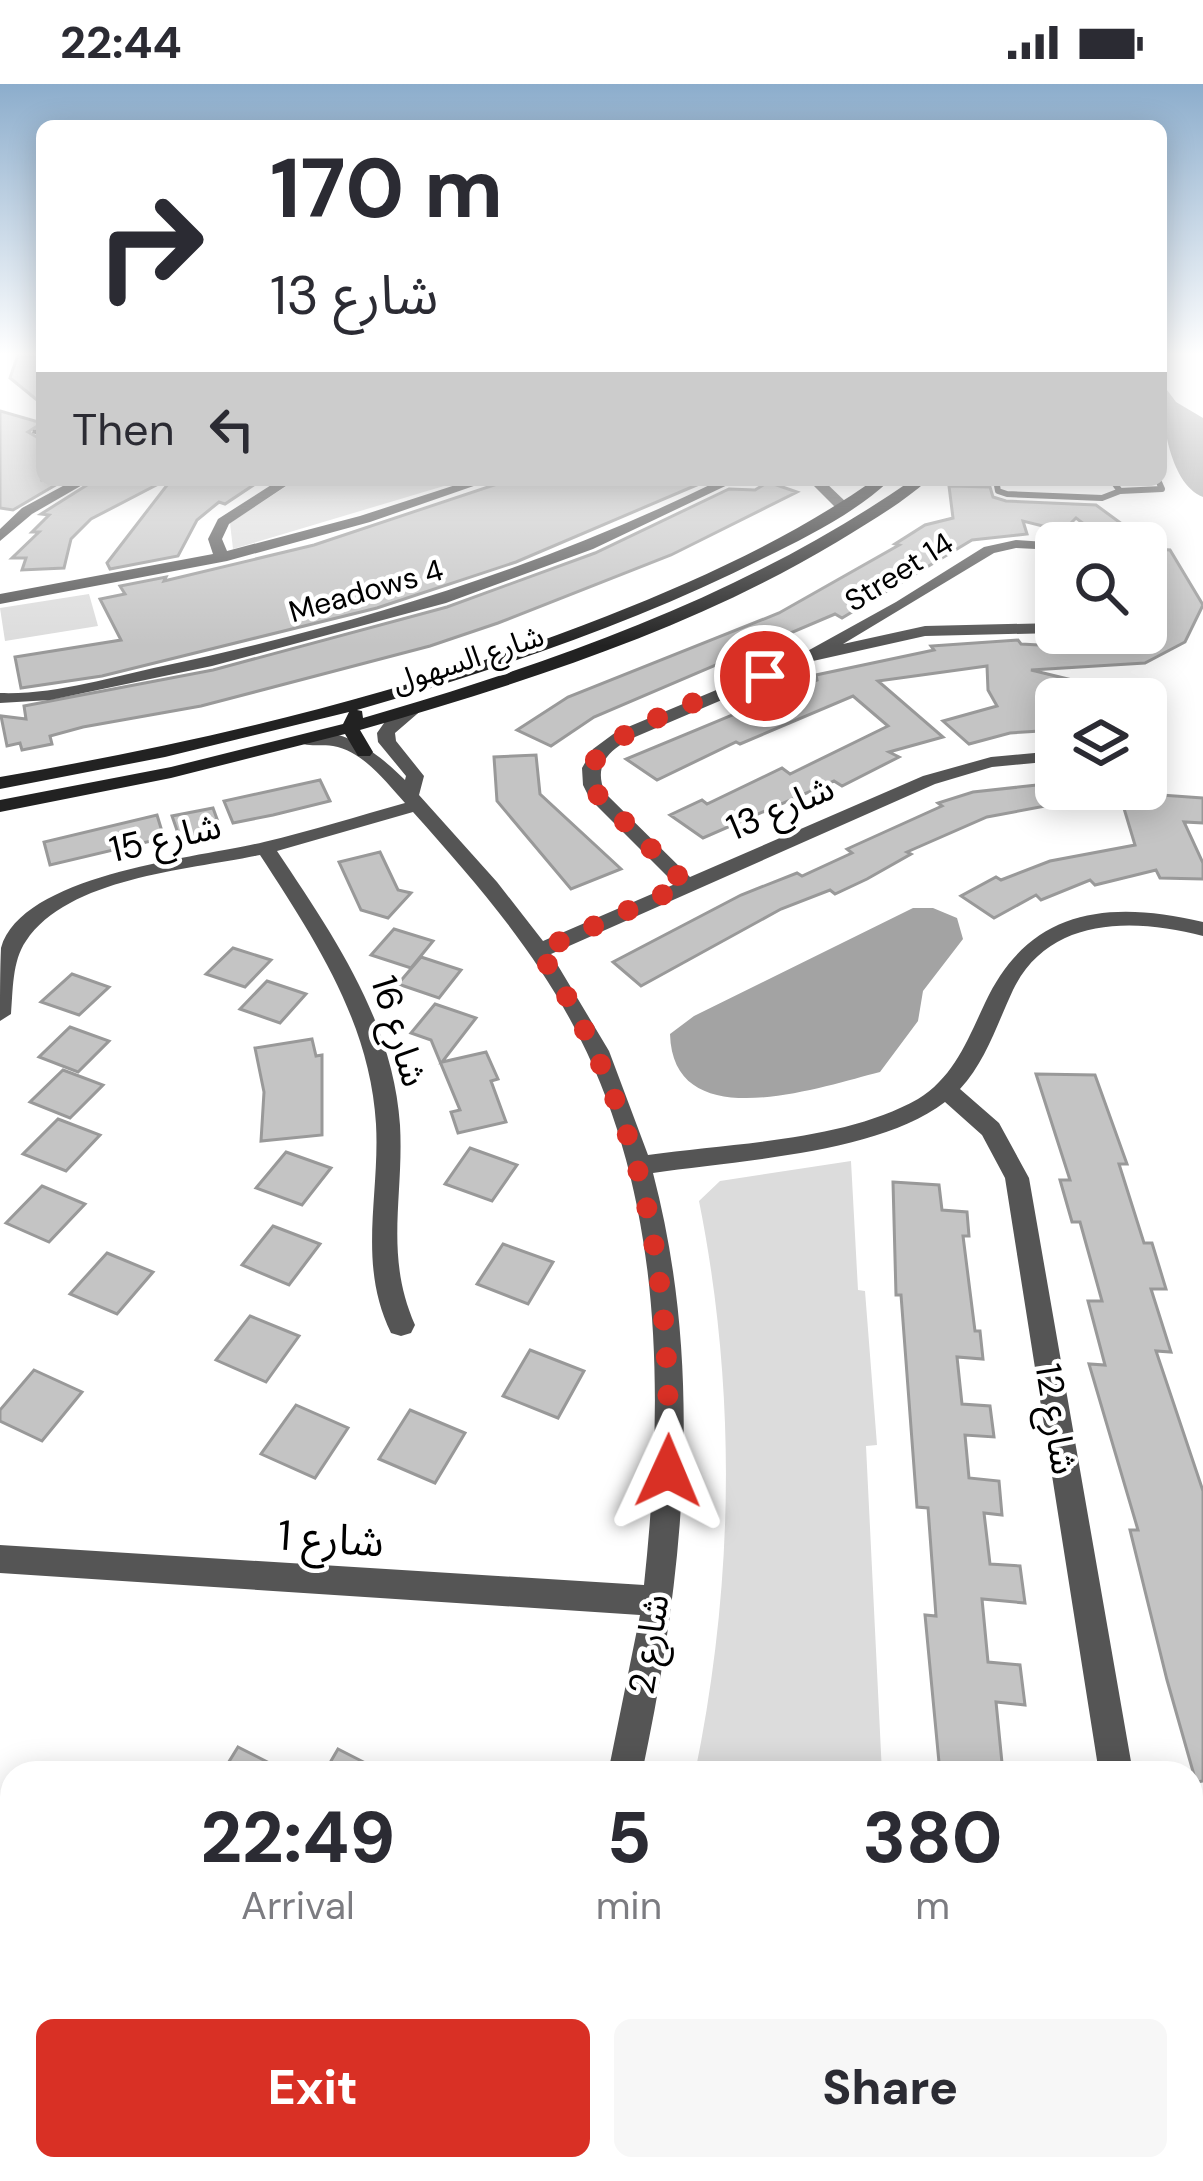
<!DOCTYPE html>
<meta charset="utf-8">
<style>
:root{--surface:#fff;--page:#f7f7f7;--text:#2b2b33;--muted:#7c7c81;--accent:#d93025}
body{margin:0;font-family:"DM Sans","Noto Sans Arabic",sans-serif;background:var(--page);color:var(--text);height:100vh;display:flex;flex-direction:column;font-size:45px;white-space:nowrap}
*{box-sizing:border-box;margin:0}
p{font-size:39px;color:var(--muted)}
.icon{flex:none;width:66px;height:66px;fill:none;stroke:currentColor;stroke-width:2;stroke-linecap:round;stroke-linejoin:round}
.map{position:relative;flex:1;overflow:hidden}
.side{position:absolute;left:0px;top:1677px;width:1203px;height:420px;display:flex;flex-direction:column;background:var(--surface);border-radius:36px 36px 0 0;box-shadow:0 6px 30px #0003}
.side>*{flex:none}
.banner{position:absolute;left:36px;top:36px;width:1131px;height:366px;border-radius:18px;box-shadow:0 6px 30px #0003;background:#fff;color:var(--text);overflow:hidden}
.fabs{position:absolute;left:1035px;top:438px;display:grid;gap:24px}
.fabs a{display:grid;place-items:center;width:132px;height:132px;border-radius:18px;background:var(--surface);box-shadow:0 6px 30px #0003;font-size:60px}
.pin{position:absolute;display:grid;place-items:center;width:102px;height:102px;color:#fff;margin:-51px;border:6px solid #fff;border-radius:50%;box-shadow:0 3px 12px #0007}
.me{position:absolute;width:132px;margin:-66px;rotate:1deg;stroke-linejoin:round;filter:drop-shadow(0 0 9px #0008)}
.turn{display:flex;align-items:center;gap:42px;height:252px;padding:0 36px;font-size:54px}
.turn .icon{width:156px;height:156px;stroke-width:2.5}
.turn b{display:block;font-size:84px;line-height:102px}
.then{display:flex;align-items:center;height:114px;padding:0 36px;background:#0003;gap:24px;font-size:45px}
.eta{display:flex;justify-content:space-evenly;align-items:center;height:204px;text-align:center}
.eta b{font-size:72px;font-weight:800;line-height:84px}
.primary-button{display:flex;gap:24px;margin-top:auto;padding:24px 36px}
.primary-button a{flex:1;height:138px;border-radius:18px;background:var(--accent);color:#fff;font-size:48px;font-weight:800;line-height:138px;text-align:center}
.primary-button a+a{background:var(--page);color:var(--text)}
.status{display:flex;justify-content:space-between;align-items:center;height:84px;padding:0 60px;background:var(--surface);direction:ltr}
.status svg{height:33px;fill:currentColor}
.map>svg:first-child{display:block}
.green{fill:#dcdcdc}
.water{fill:#a3a3a3}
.building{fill:#c4c4c4;stroke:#999;stroke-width:3}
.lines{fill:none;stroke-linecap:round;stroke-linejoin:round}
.lane{stroke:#555;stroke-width:6}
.street{fill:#555;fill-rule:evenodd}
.secondary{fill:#222;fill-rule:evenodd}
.route{stroke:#d93025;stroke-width:21;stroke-dasharray:0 37.8}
.labels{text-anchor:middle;stroke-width:9;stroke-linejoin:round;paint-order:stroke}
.far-street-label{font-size:30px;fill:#000;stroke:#fff}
.street-label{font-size:36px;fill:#000;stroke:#fff}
.near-street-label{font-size:42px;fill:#000;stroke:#fff}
</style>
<div class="status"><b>22:44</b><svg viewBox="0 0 49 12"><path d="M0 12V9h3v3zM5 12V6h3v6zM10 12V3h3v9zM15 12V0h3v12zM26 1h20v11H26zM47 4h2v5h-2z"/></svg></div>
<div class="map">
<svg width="1203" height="2097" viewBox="0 0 1203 2097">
<rect width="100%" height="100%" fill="#fff"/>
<g class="green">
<path d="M296 396H464L233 465 230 439Z"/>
<path d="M89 510 98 542 5 557 0 524Z"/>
<path d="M851 1077 858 1206 865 1207 877 1361 866 1362 882 1689H695C734 1499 737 1307 699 1117L720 1097Z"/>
<path d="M584 2085H721V2097H580Z"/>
</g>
<g class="water">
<path d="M1161 298 1176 318 1203 334V413C1168 399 1161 330 1161 298Z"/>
<path d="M913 824H933L957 834 963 855 923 907 918 937 880 988C817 1004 673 1054 670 950L694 932Z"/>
</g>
<g class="building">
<path d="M19 268H42V320L10 294Z"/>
<path d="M0 327 42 339 28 348 42 356V396H64L13 426 0 424Z"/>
<path d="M95 396H166L91 435 71 455 64 484 22 486 26 474H12L39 448H32L49 431 41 430Z"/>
<path d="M171 396H261L225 420 219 418 197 436 178 472 110 485 107 479Z"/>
<path d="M509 396 706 397 516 478 377 524 102 592 21 604 15 573 121 556 100 515 125 510 120 502 166 493 164 497 314 461Z"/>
<path d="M768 398 797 408 671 471 498 539 430 562 201 622 83 643 50 652 52 660 22 666 20 659 7 662 1 632 26 635 24 622 213 586 447 523 595 469 729 405 755 406Z"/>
<path d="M949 402 990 403 993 413 1006 417 1096 421 1156 465 1170 466 1203 521 1185 558 1145 579 1031 586 1117 607 1116 615H1056V646L1010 649 969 660 943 637 997 622 988 606 987 582 878 597 943 653 889 668 899 673 842 702 834 697 703 754 670 731 702 716 707 720 782 684 790 690 888 642 853 612 740 660 736 658 657 696 626 675 817 596 816 591 934 566 931 562 1018 556 1021 560 1113 565 1146 549V537L1160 512 1146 486V459H1109L1076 434 1063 447 1023 437 1027 450 972 456 842 534 835 530 594 633 551 662 517 646 568 613 779 529 899 461 895 460 925 441 953 434Z"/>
<path d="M536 671 540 710 621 785 571 805 497 717 494 673Z"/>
<path d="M320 696 330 717 273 731 233 739 224 717Z"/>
<path d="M1056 699V720L987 733 907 768 911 770 867 795 835 810 830 806 781 825 641 902 613 878 741 811 797 789 802 792 852 769 847 765 942 722 938 719 973 708Z"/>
<path d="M1119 708 1203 714V739L1184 738 1203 779V795L1160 794 1156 786 1095 801 1090 796 1041 816 1036 811 994 834 961 812 996 793 1001 796 1050 777 1135 761Z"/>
<path d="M213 724 221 746 180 755 172 732Z"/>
<path d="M157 731 164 754 50 781 44 758Z"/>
<path d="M380 768 398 806 411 809 388 834 361 826 339 778Z"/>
<path d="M394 845 433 857 411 884 371 871Z"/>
<path d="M233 864 271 876 245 903 206 890Z"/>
<path d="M421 873 461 886 439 914 398 900Z"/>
<path d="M72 890 109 903 79 931 41 918Z"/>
<path d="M267 897 306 910 280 939 240 925Z"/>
<path d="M435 920 476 934 442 978 486 968 498 995 491 997 506 1038 458 1049 451 1028 460 1026 431 956 411 949Z"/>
<path d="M70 943 109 957 78 988 39 973Z"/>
<path d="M312 955 316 972 322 971V1051L261 1057 264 1008 255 964Z"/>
<path d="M63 986 103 1001 70 1034 30 1018Z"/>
<path d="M1036 990 1095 991 1127 1080H1119L1144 1159H1152L1166 1205H1151L1171 1268 1156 1267 1203 1407V1697L1196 1698 1167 1596 1130 1446H1138L1089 1280 1105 1281 1088 1217H1102L1080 1138H1072L1060 1096H1070Z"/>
<path d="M58 1035 100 1051 66 1087 23 1070Z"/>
<path d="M470 1064 517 1081 492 1117 445 1100Z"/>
<path d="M286 1068 331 1084 302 1121 256 1104Z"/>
<path d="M893 1098 939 1101 942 1126 967 1128 969 1152H963L975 1247H980L983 1275 957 1273 962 1320 990 1322 994 1353 965 1351 969 1394 999 1397 1002 1431 984 1429 990 1480 1020 1482 1025 1519 982 1515 988 1578 1020 1581 1025 1621 996 1618 1003 1689H940L925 1531 936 1532 928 1424 917 1423 901 1211H896Z"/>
<path d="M42 1102 85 1120 49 1158 6 1139Z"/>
<path d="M273 1142 320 1160 289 1201 242 1181Z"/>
<path d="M503 1160 553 1178 528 1220 477 1200Z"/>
<path d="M107 1169 153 1188 117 1230 70 1210Z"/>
<path d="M250 1232 299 1252 266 1298 216 1276Z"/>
<path d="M530 1266 584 1287 558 1334 503 1312Z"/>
<path d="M34 1286 82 1308 42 1357 0 1337V1326Z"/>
<path d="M296 1321 348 1344 315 1394 261 1370Z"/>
<path d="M410 1326 465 1349 435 1399 379 1375Z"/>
<path d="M238 1663 289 1689H222Z"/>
<path d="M338 1665 385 1689H324Z"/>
</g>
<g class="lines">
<g class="lane">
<path d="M996 396 998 407 1007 410 1102 414 1120 407"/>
<path d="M1053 396 1114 398"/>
<path d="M1112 396 1120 407 1162 405 1158 396"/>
</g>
<g class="street">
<path d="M42 344V352L32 349 33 346Z"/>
<path d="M74 396H91L32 430 0 457V445L22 424Z"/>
<path d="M279 396H295L229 440 222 455 227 467 360 432 471 396H491L370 438 227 477 0 520V510L213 470 208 455 218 435Z"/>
<path d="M720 396H738L593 465 446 519 212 582 50 616 0 619V609C55 611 110 593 163 582 357 541 543 483 720 396Z"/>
<path d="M808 396H823L848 420V426H838Z"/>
<path d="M1016 456 1061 459H1056V466L1016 464 994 469 843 560 925 542 1056 539V549L925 552 813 577 628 656C606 669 594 683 605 709L690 793 923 692 991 673 1056 667V677L992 683 935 700 551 870 609 967 648 1071C732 1059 844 1057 918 1015 954 993 968 955 985 919 1029 824 1109 816 1203 838V852C1134 834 1049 832 1013 906 997 940 986 977 960 1005L999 1039 1029 1094 1133 1689H1099L1005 1094 982 1051 945 1018C877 1070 738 1076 653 1089 705 1287 684 1491 642 1689H608L640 1531 0 1489V1461L644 1501C664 1313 665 1111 572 939 530 860 472 794 413 728L277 767C333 851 393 937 400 1041 404 1113 384 1171 415 1241L411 1249 401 1252 391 1249C357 1179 380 1113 376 1040 370 938 314 854 260 771 190 786 69 793 26 857 12 877 13 907 11 930L0 937C0 916 0 885 1 864 23 789 199 774 264 758 311 747 358 732 405 719 386 698 363 667 333 662 318 660 307 664 294 656 332 632 379 670 405 696L406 692 378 658 377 649 389 632 415 619 424 624 395 649 396 657 424 692 419 711 497 798 543 857 675 800 590 715 583 701 582 684 593 665 616 648 802 570 896 518 984 463Z"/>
<path d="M1146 667 1160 669 1163 673 1160 677H1146Z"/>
<path d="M1191 1774 1203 1779V1817L1191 1812Z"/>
<path d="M12 2066V2085H36L31 2097H0V2073Z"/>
<path d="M473 2085H513L508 2097H468Z"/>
</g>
<path class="secondary" d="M874 396H890C855 429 807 453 764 474 635 539 496 586 357 626L362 627 363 634 390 626C575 571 753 506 912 396H928C901 420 868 439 837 458 691 546 523 599 360 646L373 668 370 672H358L345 650 171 694 0 728V716L171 683 343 640 349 628 165 673 0 705V693C207 657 411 609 607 532 700 495 791 454 874 396Z"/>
</g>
<linearGradient id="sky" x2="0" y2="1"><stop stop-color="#8cadcc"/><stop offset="0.48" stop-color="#fff"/><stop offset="1" stop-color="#fff" stop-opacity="0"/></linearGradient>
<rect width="1203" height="562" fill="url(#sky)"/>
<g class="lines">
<path class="route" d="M668 1387C672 1194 646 1031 539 867L686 800 598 711 590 686C604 644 723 609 765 592"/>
</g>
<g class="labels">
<g class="far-street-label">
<text transform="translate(899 488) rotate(-32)" y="10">Street 14</text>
<text transform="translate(366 507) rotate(-16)" y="10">Meadows 4</text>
<text transform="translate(468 575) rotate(-18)" y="10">شارع السهول</text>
</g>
<g class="street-label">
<text transform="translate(780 723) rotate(-23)" y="13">شارع 13</text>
<text transform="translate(165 753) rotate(-13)" y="13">شارع 15</text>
<text transform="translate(400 947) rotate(73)" y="13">شارع 16</text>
<text transform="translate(1057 1335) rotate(81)" y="13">شارع 12</text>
<text transform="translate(648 1560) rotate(-81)" y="13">شارع 2</text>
</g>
<g class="near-street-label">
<text transform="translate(331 1454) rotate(4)" y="15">شارع 1</text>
</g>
</g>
</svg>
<div class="fabs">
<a><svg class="icon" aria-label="search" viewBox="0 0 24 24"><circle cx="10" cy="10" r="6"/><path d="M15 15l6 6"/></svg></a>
<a><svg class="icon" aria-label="layers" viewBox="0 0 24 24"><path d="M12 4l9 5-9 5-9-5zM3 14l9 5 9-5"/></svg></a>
</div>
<div class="pin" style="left:765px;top:592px;background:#d93025"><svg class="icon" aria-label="arrive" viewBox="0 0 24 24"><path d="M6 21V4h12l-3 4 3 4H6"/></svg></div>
<svg class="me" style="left:668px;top:1387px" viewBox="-20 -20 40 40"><path d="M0-17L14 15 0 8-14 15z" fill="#d93025" stroke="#fff" stroke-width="4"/></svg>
<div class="banner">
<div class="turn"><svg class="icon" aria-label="right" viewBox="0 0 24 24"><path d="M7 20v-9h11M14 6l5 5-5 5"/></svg><div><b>170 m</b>شارع 13</div></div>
<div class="then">Then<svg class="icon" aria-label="left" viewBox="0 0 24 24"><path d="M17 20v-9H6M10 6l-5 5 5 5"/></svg></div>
</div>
<section class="side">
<div class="eta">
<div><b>22:49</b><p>Arrival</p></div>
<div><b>5</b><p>min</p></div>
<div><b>380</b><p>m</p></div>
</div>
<div class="primary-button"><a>Exit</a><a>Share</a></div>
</section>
</div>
